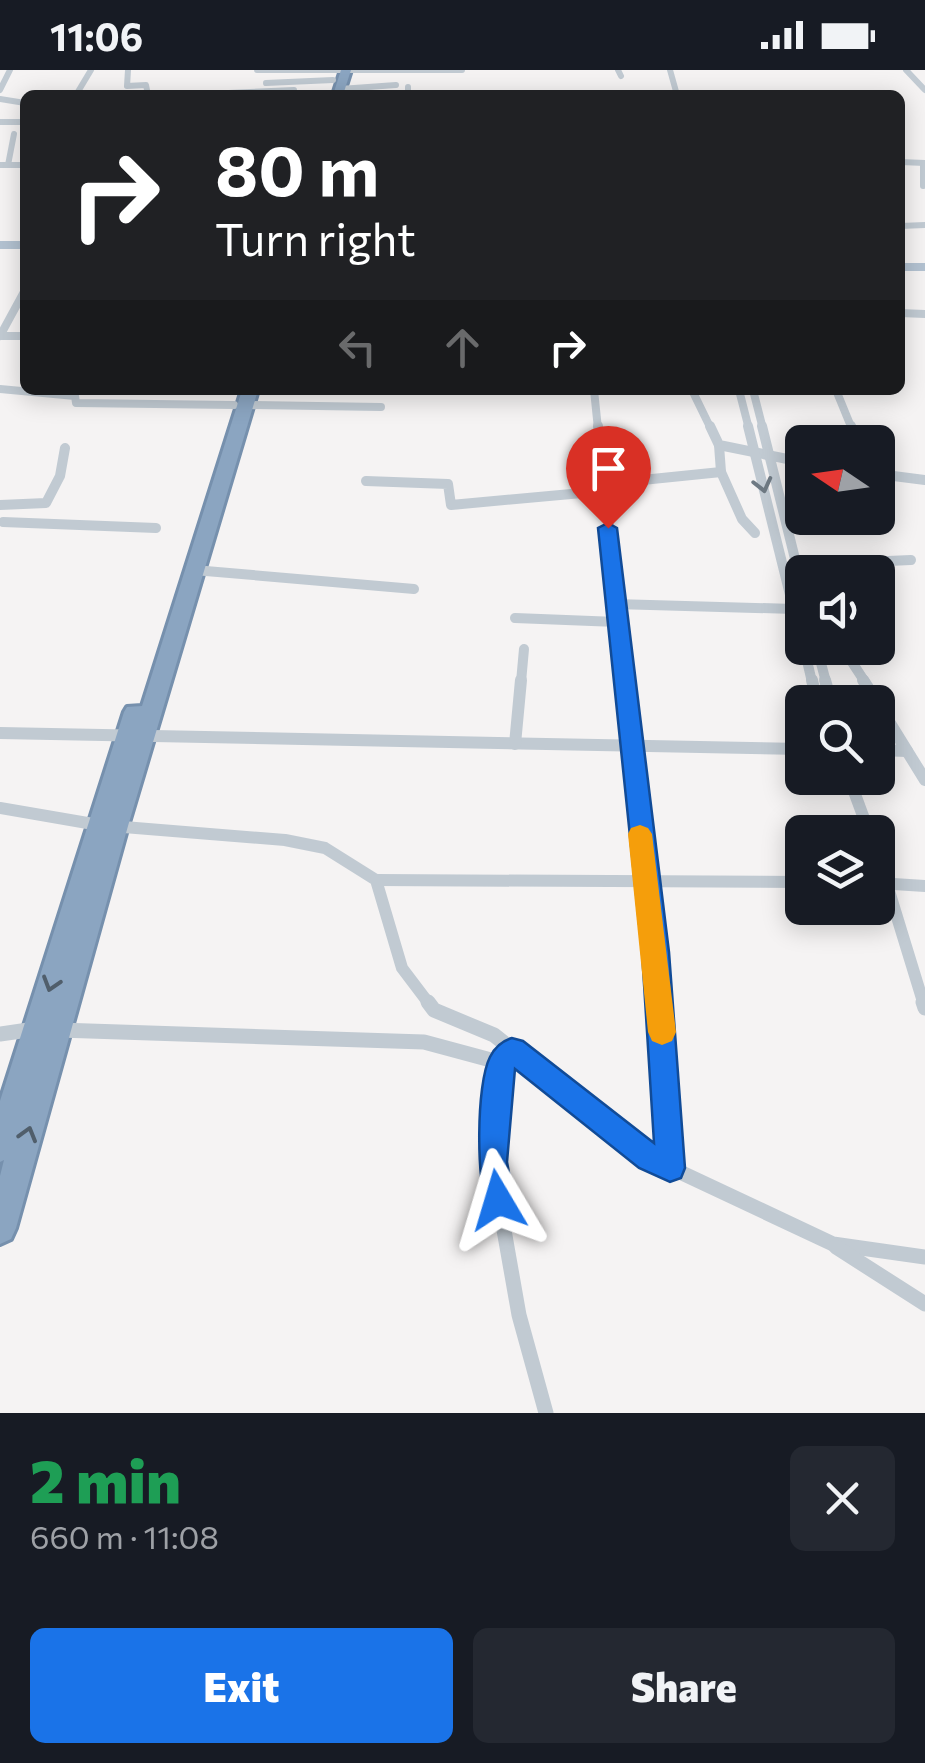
<!DOCTYPE html>
<meta charset="utf-8">
<style>
:root{--surface:#171b24;--page:#242831;--text:#f1f3f6;--muted:#9ea1a6;--accent:#1a73e8}
body{margin:0;font-family:Commissioner,sans-serif;background:var(--page);color:var(--text);height:100vh;display:flex;flex-direction:column;font-size:38px;white-space:nowrap}
*{box-sizing:border-box;margin:0}
p{font-size:32px;color:var(--muted)}
.icon{flex:none;width:55px;height:55px;fill:none;stroke:currentColor;stroke-width:2;stroke-linecap:round;stroke-linejoin:round}
.map{position:relative;height:1343px;overflow:hidden}
.drawer{display:flex;flex-direction:column;background:var(--surface);flex:1}
.drawer>*{flex:none}
.guide{position:absolute;left:20px;top:20px;width:885px;height:305px;border-radius:15px;box-shadow:0 5px 25px #0003;background:#202124;color:#fff;overflow:hidden}
.needle{width:65px;rotate:283deg}
.tools{position:absolute;left:785px;top:355px;display:grid;gap:20px}
.tools a{display:grid;place-items:center;width:110px;height:110px;border-radius:15px;background:var(--surface);box-shadow:0 5px 25px #0003;font-size:50px}
.pin{position:absolute;display:grid;place-items:center;width:85px;height:85px;color:#fff;margin:-102px -42px;border-radius:50% 50% 50% 0;rotate:-45deg;box-shadow:0 0 10px #0007}
.pin .icon{rotate:45deg}
.me{position:absolute;width:110px;margin:-55px;rotate:353deg;stroke-linejoin:round;filter:drop-shadow(0 0 8px #0008)}
.turn{display:flex;align-items:center;gap:35px;height:210px;padding:0 30px;font-size:45px}
.turn .icon{width:130px;height:130px;stroke-width:2.5}
.turn b{display:block;font-size:70px;line-height:85px}
.lanes{display:flex;align-items:center;height:95px;padding:0 30px;background:#0003;justify-content:center;gap:50px;direction:ltr}
.lanes .off{opacity:.35}
.round{display:grid;place-items:center;flex:none;width:105px;height:105px;border-radius:15px;background:var(--page)}
.headline{display:flex;align-items:center;justify-content:space-between;height:170px;padding:0 30px}
h1{font-size:60px;font-weight:800;line-height:75px;color:#1e9e55}
.primary-button{display:flex;gap:20px;margin-top:auto;padding:20px 30px}
.primary-button a{flex:1;height:115px;border-radius:15px;background:var(--accent);color:#fff;font-size:40px;font-weight:800;line-height:115px;text-align:center}
.primary-button a+a{background:var(--page);color:var(--text)}
.status{display:flex;justify-content:space-between;align-items:center;height:70px;padding:0 50px;background:var(--surface);direction:ltr}
.status svg{height:28px;fill:currentColor}
.map>svg:first-child{display:block}
.lines{fill:none;stroke-linecap:round;stroke-linejoin:round}
.highway-casing{stroke:#7690ad;stroke-width:6}
.street-far4{stroke:#c1cad2;stroke-width:6}
.street-far3{stroke:#c1cad2;stroke-width:8}
.street-far2{stroke:#c1cad2;stroke-width:10}
.street-far1{stroke:#c1cad2;stroke-width:12}
.street{stroke:#c1cad2;stroke-width:15}
.primary{fill:#b3c2d1;fill-rule:evenodd}
.highway{fill:#8ba5c1;fill-rule:evenodd}
.oneway{stroke:#6e7983}
.oneway2{stroke:#505e6b}
.route{fill:#1a73e8;stroke:#114b97;stroke-width:2.5}
.slow{fill:#f59e0b}
</style>
<div class="status"><b>11:06</b><svg viewBox="0 0 49 12"><path d="M0 12V9h3v3zM5 12V6h3v6zM10 12V3h3v9zM15 12V0h3v12zM26 1h20v11H26zM47 4h2v5h-2z"/></svg></div>
<div class="map">
<svg width="925" height="1343" viewBox="0 0 925 1343">
<rect width="100%" height="100%" fill="#f5f3f3"/>
<g class="lines">
<g class="highway-casing">
<g id="highway">
<path d="M341 0H351L343 25H333Z"/>
<path d="M242 320H258L128 756 16 1158 11 1169 0 1174V1106L4 1090 0 1092V1031L124 642 127 637 142 636Z"/>
</g>
</g>
<g class="street-far4">
<path d="M128 0 127 16 146 15 148 25"/>
<path d="M257 0H462"/>
<path d="M618 0 621 6"/>
<path d="M670 0 677 25"/>
<path d="M906 0 925 20"/>
<path d="M266 13 333 10"/>
<path d="M408 17V25"/>
<path d="M340 19 396 15"/>
<path d="M0 20 10 0"/>
<path d="M76 25 91 0"/>
<path d="M185 25 294 20"/>
<path d="M0 29 25 33"/>
<path d="M0 52H25"/>
<path d="M900 92 925 93"/>
<path d="M923 93V116"/>
<path d="M0 95H25"/>
<path d="M8 95 14 64"/>
<path d="M900 156 925 155"/>
</g>
<g class="street-far3">
<path d="M900 243 925 244"/>
<path d="M0 266 25 220"/>
<path d="M0 266H25"/>
<path d="M0 319 75 326 76 333 234 335"/>
<path d="M594 320 598 359"/>
<path d="M692 320 711 359"/>
<path d="M739 320 749 359"/>
<path d="M753 320 763 359"/>
<path d="M836 320 852 359"/>
<path d="M246 335 381 337"/>
</g>
<g class="street-far2">
<path d="M598 356 626 612"/>
<path d="M710 356 719 375 802 392"/>
<path d="M748 356 802 573"/>
<path d="M762 356 802 517"/>
<path d="M851 356 858 372"/>
<path d="M721 402 742 449 755 463"/>
<path d="M878 404 925 410"/>
<path d="M366 411 448 414 451 435 604 421"/>
<path d="M603 414 721 402 719 375"/>
<path d="M0 435 46 433 60 406 65 378"/>
<path d="M3 452 156 458"/>
<path d="M797 495 911 490"/>
<path d="M194 500 414 519"/>
<path d="M615 534 794 539"/>
<path d="M515 548 617 552"/>
<path d="M804 578 812 612"/>
<path d="M817 578 826 612"/>
<path d="M846 583 865 612"/>
<path d="M521 612 524 579"/>
</g>
<g class="street-far1">
<path d="M625 610 659 935"/>
<path d="M812 610 817 632"/>
<path d="M825 610 831 632"/>
<path d="M863 610 877 632"/>
<path d="M878 634 925 710"/>
<path d="M0 663 802 679"/>
<path d="M515 674 521 610"/>
<path d="M878 680 907 681"/>
<path d="M849 708 869 762"/>
<path d="M0 738 99 755 285 770 325 778 376 810 402 898 430 935"/>
<path d="M878 785 924 935"/>
<path d="M376 810 802 812"/>
<path d="M878 813 925 816"/>
</g>
<g class="street">
<path d="M428 932 434 940 494 965 650 1088 833 1174 925 1187"/>
<path d="M658 932 670 1098"/>
<path d="M923 932 925 938"/>
<path d="M59 960 424 972 502 993"/>
<path d="M0 964 35 959"/>
<path d="M512 980 502 993 492 1092 519 1245 546 1343"/>
<path d="M836 1177 925 1234"/>
</g>
<g class="primary">
<rect x="0" y="171" width="25" height="8"/>
<rect x="900" y="193" width="25" height="8"/>
</g>
<use href="#highway" class="highway"/>
</g>
<defs><path id="oneway-chevron" d="M-2-3.5L2.5 0L-2 3.5" fill="none" stroke-width="1.6" stroke-linecap="round" stroke-linejoin="round" transform="scale(2.5)"/></defs>
<use class="oneway" href="#oneway-chevron" transform="translate(763 415) rotate(76)"/>
<g class="oneway2">
<use href="#oneway-chevron" transform="translate(51 914) rotate(107)"/>
<use href="#oneway-chevron" transform="translate(28 1064) rotate(-74)"/>
</g>
<path class="route" d="M608 453 617 458 669 882 685 1098 681 1108 670 1112 639 1098 515 999 507 1092 514 1130 509 1141 498 1146 488 1141C476 1113 476 1014 490 987 495 977 502 971 512 968L523 971 654 1073 642 882 598 458Z"/>
<path class="slow" d="M640 755 648 758 652 764 676 962 672 971 662 975 652 971 648 962 628 764 631 758Z"/>
</svg>
<div class="tools">
<a><svg class="needle" viewBox="-14 -14 28 28"><path d="M0-13l5 13h-10z" fill="#e53935"/><path d="M0 13l5-13h-10z" fill="#9ea1a6"/></svg></a>
<a><svg class="icon" aria-label="sound" viewBox="0 0 24 24"><path d="M4 9h4l5-4v14l-5-4H4zM17 9q2 3 0 6"/></svg></a>
<a><svg class="icon" aria-label="search" viewBox="0 0 24 24"><circle cx="10" cy="10" r="6"/><path d="M15 15l6 6"/></svg></a>
<a><svg class="icon" aria-label="layers" viewBox="0 0 24 24"><path d="M12 4l9 5-9 5-9-5zM3 14l9 5 9-5"/></svg></a>
</div>
<div class="pin" style="left:608px;top:458px;background:#d93025"><svg class="icon" aria-label="arrive" viewBox="0 0 24 24"><path d="M6 21V4h12l-3 4 3 4H6"/></svg></div>
<svg class="me" style="left:498px;top:1130px" viewBox="-20 -20 40 40"><path d="M0-17L14 15 0 8-14 15z" fill="#1a73e8" stroke="#fff" stroke-width="4"/></svg>
<div class="guide">
<div class="turn"><svg class="icon" aria-label="right" viewBox="0 0 24 24"><path d="M7 20v-9h11M14 6l5 5-5 5"/></svg><div><b>80 m</b>Turn right</div></div>
<div class="lanes"><svg class="icon off" aria-label="left" viewBox="0 0 24 24"><path d="M17 20v-9H6M10 6l-5 5 5 5"/></svg><svg class="icon off" aria-label="ahead" viewBox="0 0 24 24"><path d="M12 20V5M6 11l6-6 6 6"/></svg><svg class="icon" aria-label="right" viewBox="0 0 24 24"><path d="M7 20v-9h11M14 6l5 5-5 5"/></svg></div>
</div>
</div>
<section class="drawer">
<div class="headline"><div><h1>2 min</h1><p>660 m · 11:08</p></div><a class="round"><svg class="icon" aria-label="close" viewBox="0 0 24 24"><path d="M6 6l12 12M18 6L6 18"/></svg></a></div>
<div class="primary-button"><a>Exit</a><a>Share</a></div>
</section>
